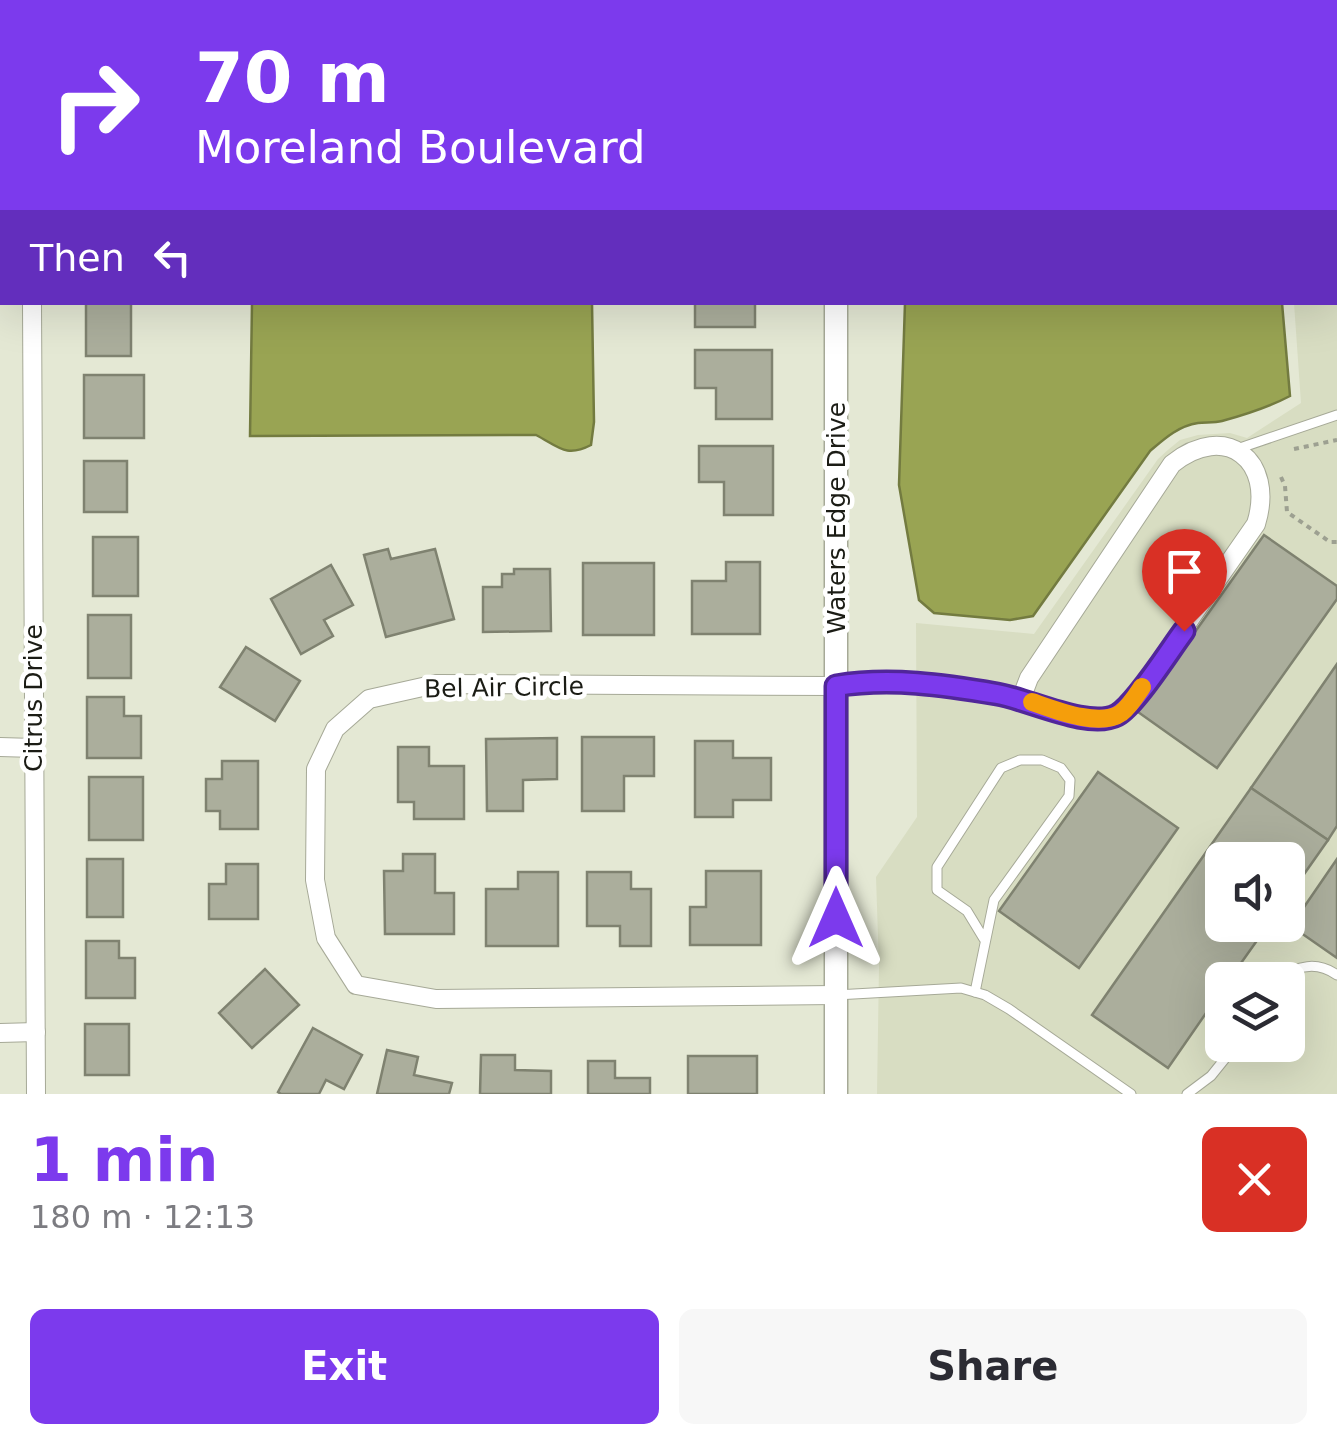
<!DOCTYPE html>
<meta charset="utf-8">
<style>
:root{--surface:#fff;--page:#f7f7f7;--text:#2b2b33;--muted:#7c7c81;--accent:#7c3aed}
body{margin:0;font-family:"DejaVu Sans",sans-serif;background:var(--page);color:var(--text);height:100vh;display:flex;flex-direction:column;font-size:38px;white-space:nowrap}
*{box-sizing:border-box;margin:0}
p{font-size:32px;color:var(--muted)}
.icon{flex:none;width:55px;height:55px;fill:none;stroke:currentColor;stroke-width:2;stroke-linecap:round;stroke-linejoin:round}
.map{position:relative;height:1094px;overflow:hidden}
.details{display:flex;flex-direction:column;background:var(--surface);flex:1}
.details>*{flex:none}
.top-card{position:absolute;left:0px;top:0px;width:1338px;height:305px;box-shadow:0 10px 40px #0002;background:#7c3aed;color:#fff;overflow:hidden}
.tools{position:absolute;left:1205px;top:842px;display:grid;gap:20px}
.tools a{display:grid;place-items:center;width:100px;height:100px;border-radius:15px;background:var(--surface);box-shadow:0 10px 40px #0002;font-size:50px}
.pin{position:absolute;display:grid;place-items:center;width:85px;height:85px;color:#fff;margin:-102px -42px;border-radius:50% 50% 50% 0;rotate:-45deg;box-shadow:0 0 10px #0007}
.pin .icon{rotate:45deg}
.me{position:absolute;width:110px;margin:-55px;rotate:0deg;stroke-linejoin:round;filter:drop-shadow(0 0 8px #0008)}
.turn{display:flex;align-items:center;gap:35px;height:210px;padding:0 30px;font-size:45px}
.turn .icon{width:130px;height:130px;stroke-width:2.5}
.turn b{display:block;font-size:70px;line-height:85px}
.then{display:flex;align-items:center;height:95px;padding:0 30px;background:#0003;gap:20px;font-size:38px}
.round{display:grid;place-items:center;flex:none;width:105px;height:105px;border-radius:15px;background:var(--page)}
.headline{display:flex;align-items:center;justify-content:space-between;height:170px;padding:0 30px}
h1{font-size:60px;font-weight:700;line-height:75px;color:var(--accent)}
.primary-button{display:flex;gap:20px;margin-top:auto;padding:20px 30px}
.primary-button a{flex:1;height:115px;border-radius:15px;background:var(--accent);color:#fff;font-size:40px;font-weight:700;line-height:115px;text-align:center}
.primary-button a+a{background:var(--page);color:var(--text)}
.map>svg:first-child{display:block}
.built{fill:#d8ddc2;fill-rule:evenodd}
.water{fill:#99a453;stroke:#737b40;stroke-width:2.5}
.building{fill:#abae9c;stroke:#7f8270;stroke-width:2.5}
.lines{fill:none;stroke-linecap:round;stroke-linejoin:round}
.service-casing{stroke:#a6a997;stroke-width:11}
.minor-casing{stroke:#a6a997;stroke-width:20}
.tertiary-casing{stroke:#a6a997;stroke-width:25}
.path{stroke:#9da091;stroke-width:4;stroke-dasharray:5 5;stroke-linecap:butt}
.service{stroke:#fff;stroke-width:9}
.minor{stroke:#fff;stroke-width:18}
.tertiary{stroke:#fff;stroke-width:22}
.route-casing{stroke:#51269a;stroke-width:25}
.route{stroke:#7c3aed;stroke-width:18}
.slow{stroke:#f59e0b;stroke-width:18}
.labels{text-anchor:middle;stroke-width:9;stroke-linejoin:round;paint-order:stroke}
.street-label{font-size:25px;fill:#1b1c15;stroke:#fff}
</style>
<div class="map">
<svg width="1337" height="1094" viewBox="0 0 1337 1094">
<rect width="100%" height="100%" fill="#e4e8d4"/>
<path class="built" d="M1337 128V1094H877L879 966 876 877 917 817 916 623 1034 634 1158 459 1169 449 1180 440 1198 435 1230 433 1247 438 1301 403 1294 303 1335 302V129ZM1222 860H1288V925H1222ZM1222 980H1288V1045H1222Z"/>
<g class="water">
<path d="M252 303H592L594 422 591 445C566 458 559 447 536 435L250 436Z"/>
<path d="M905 303H1282L1290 396C1269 407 1244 415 1222 421 1214 423 1205 422 1198 423 1178 426 1164 439 1150 451L1033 616 1010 620 934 613 919 600 899 485Z"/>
</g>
<g class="building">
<rect x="86" y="302" width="45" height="54"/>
<rect x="695" y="302" width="60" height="25"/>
<path d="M695 350H772V419H716V388H695Z"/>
<rect x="84" y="375" width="60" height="63"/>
<path d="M699 446H773V515H724V482H699Z"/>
<rect x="84" y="461" width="43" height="51"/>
<path d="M1264 535 1337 586V599L1217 768 1138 712Z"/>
<rect x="93" y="537" width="45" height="59"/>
<path d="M388 549 391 559 435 549 454 619 386 637 364 555Z"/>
<path d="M726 562H760V634H692V581H726Z"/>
<rect x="583" y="563" width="71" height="72"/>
<path d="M331 565 353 605 324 620 333 636 301 654 271 599Z"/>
<path d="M514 569H550L551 631 483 632V587H502V574H514Z"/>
<rect x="88" y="615" width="43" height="63"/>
<path d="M246 647 300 681 275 721 220 687Z"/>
<path d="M1337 664V826L1328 840 1251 788Z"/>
<path d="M87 697H124V716H141V758H87Z"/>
<path d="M582 737H654V776H624V811H582Z"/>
<path d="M557 738V779L523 780V811H487L486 739Z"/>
<path d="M695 741H733V758H771V800H733V817H695Z"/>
<path d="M398 747H429V766H464V819H414V802H398Z"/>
<path d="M222 761H258V829H220V811H206V779H222Z"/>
<path d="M1098 772 1178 828 1079 968 999 911Z"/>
<rect x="89" y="777" width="54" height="63"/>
<path d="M1251 788 1328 840 1288 897V860H1222V925H1268L1229 980H1222V990L1168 1068 1092 1015Z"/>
<path d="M403 854H435V893H454V934H385L384 871H403Z"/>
<rect x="87" y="859" width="36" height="58"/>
<path d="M1337 859V958L1291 926Z"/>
<path d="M226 864H258V919H209V884H226Z"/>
<path d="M706 871H761V945H690V907H706Z"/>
<path d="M518 872H558V946H486V889H518Z"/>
<path d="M587 872H631V889H651V946H620V926H587Z"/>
<path d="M86 941H119V958H135V998H86Z"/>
<path d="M265 969 299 1005 252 1048 219 1013Z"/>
<rect x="85" y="1024" width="44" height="51"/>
<path d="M313 1028 362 1055 344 1089 326 1080 319 1094H281L278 1092Z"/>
<path d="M387 1050 418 1057 414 1075 452 1083 449 1094H377Z"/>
<path d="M481 1055H515V1070L551 1071V1094H480Z"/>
<rect x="688" y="1056" width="69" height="38"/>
<path d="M588 1061H615V1078H650V1094H588Z"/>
</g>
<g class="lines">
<g class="service-casing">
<g id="service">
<path d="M1237 449 1337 415"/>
<path d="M1280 980C1297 965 1317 961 1337 975"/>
<path d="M975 992 994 900 1069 796 1070 780 1061 768 1042 760H1020L1001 768 937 867V890L967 911 984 939"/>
<path d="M836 995 961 988 985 995 1009 1009 1131 1094"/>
<path d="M1187 1094 1211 1076 1236 1045"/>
</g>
</g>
<g class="minor-casing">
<g id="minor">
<path d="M31 0V2"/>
<path d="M32 302 36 1094"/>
<path d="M0 747 34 748"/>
<path d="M836 995 436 999 356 985 326 938 315 880 316 769 335 729 369 699 436 684 836 686C880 679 910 683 953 689 974 691 995 693 1016 698 1044 704 1076 723 1107 718 1121 716 1128 705 1137 695L1256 524C1276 460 1225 421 1172 464L1029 678 1021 699"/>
<path d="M0 1033 36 1032"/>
</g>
</g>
<g class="tertiary-casing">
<g id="tertiary">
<path d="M836 0V2"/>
<path d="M836 1094V302"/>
</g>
</g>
<g class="path">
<path d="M1294 449 1337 440"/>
<path d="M1281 477 1285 486 1287 512 1330 542H1337"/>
</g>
<use href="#service" class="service"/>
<use href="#minor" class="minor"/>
<use href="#tertiary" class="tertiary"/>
</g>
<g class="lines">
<g class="route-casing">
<path id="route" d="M836 918V686C890 677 944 685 997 694 1028 699 1089 730 1117 715 1136 704 1169 651 1184 631"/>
</g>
<use href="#route" class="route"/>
<path class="slow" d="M1032 702C1055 710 1100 728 1121 713 1129 707 1136 696 1142 687"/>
</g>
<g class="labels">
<g class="street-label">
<text transform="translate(836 518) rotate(-90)" y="9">Waters Edge Drive</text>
<text transform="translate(504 687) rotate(-1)" y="9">Bel Air Circle</text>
<text transform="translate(33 698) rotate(-90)" y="9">Citrus Drive</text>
</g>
</g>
</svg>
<div class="tools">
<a><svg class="icon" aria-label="sound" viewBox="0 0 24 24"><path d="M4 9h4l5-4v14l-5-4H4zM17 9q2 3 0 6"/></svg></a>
<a><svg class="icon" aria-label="layers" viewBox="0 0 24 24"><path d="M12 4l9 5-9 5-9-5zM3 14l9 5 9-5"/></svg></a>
</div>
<div class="pin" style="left:1184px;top:631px;background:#d93025"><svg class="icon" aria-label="arrive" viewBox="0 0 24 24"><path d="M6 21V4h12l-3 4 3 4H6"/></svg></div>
<svg class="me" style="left:836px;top:918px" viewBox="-20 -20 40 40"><path d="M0-17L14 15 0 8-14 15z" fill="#7c3aed" stroke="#fff" stroke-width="4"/></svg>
<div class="top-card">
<div class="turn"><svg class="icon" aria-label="right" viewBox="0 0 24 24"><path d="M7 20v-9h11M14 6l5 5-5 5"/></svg><div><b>70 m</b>Moreland Boulevard</div></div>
<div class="then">Then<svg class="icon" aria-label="left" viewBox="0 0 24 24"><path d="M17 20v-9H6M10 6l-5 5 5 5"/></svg></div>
</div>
</div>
<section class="details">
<div class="headline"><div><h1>1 min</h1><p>180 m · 12:13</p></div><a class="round" style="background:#d93025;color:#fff"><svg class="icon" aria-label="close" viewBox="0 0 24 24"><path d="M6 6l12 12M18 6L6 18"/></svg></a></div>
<div class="primary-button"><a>Exit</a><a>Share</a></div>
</section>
